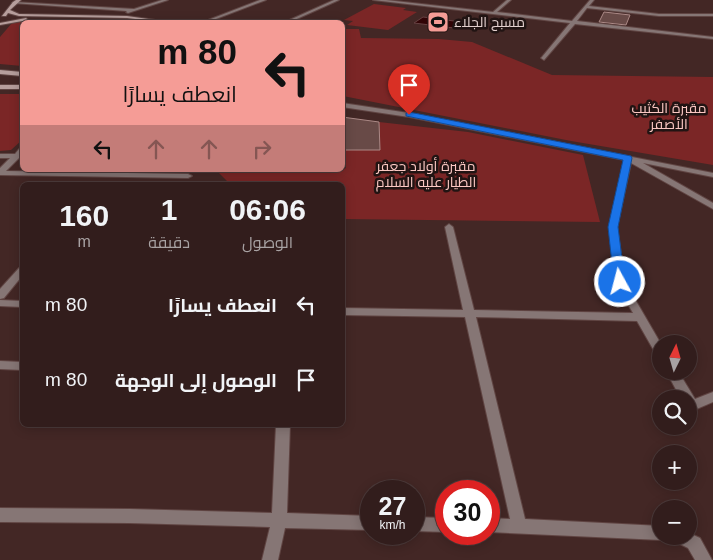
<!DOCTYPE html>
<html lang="ar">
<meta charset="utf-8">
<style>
:root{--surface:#321d1c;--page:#3a2625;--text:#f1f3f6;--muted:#a8a2a3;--line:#4d3b3b}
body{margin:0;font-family:Helvetica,Cairo,sans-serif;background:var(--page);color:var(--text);direction:rtl;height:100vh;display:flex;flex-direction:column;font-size:19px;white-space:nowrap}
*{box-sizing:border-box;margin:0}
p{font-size:16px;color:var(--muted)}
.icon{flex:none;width:28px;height:28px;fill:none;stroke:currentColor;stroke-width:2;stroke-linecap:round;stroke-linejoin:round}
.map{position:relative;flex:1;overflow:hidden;direction:ltr}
.drawer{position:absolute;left:20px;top:182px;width:325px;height:245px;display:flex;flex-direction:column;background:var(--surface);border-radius:8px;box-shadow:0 2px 12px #0003,0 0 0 1px var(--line);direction:rtl}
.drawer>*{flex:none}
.hud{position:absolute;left:20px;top:20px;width:325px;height:152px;border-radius:8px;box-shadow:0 2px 12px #0003,0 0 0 1px var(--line);direction:rtl;background:#f59c96;color:#111;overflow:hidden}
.needle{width:32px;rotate:5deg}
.fabs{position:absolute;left:652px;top:335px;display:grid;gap:10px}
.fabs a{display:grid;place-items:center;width:45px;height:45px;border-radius:50%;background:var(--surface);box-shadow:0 2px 12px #0003,0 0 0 1px var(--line);font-size:25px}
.speed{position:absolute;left:360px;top:480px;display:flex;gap:10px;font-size:25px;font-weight:700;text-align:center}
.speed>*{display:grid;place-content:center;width:65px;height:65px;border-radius:50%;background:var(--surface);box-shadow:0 2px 12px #0003,0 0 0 1px var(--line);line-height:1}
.speed small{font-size:12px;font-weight:400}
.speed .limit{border:8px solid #d22;background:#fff;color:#111}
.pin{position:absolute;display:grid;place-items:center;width:42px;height:42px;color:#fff;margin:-51px -21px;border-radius:50% 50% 50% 0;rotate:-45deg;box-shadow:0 0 5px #0007}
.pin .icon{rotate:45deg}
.me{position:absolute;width:55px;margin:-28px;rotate:353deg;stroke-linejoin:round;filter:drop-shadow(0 0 4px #0008)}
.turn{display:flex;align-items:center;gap:18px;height:105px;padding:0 25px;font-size:22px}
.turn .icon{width:65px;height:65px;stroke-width:2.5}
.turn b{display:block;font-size:35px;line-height:42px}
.lanes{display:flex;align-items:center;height:48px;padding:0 25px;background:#0003;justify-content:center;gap:25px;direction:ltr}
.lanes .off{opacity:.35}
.eta{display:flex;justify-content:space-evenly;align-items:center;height:85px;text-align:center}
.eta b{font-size:30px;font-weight:700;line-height:35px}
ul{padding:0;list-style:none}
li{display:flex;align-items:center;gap:15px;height:75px;padding:0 25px}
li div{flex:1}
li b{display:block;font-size:19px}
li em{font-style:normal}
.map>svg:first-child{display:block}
.green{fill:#7b2626}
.water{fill:#310406;stroke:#664142}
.building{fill:#684a47;stroke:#ab8986}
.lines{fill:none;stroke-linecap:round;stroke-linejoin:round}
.minor-casing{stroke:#604543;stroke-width:2}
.secondary-casing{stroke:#604543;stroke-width:2}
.minor{fill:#867675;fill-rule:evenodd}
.secondary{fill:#b69e9c;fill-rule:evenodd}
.route{fill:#1a73e8;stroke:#114b97}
.labels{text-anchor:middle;stroke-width:5;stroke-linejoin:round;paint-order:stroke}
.far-poi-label{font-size:14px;fill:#e2cfcd;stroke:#211413;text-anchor:start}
.far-park-label{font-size:14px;fill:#fcc8c3;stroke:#211413}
</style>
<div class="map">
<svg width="713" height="560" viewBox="0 0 713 560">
<rect width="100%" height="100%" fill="#432725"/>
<g class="green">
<path d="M374 4 406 8 403 10 417 12 388 30 347 25 353 21 344 20Z"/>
<path d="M22 21 83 22H22V66L0 64V37L12 23Z"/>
<path d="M343 29H359L361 38 439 39 472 42 552 75 713 77V165L571 141 343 96Z"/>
<path d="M0 94H22V140L11 150 0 151Z"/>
<path d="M379 122 468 132 583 155 600 222 343 219 342 185H231L217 171 342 170 346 168V150H380Z"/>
</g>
<path class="water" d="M423 17 462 22 454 28 414 23Z"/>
<g class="building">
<path d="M604 12 630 15 626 25 599 22Z"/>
<path d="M342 117 379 122 380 150H342Z"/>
</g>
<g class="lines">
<g class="minor-casing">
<g id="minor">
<path d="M162 0H168L128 13 126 12 127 11 12 3 14 2 134 9Z"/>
<path d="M260 0H266L208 22H203Z"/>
<path d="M334 0H339L290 22H285Z"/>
<path d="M373 0H386L493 12 507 0H511L497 12 572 21 590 0H594L589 6 659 14H713V16H659L587 8 577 21 713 37V39L575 24 544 60 541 58 542 57 570 23Z"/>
<path d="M342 103 409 113 713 173V177L643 163 713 203V209L631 163 617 227 625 282 661 344V357L657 356 637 321 476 317 525 519 661 526V536H667L666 538 661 540 489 532V518L510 519 465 317 342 315V308L463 310 445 227 449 224 453 227 474 310 633 313 615 282 609 227 624 160 409 117 342 107Z"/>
<path d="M19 149H22V155L6 171 188 174 192 176 188 178 0 175V168L10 158H0V154H15Z"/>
<path d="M22 267V276L4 298 0 299V289L19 268Z"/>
<path d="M0 300 22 301V307L0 306Z"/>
<path d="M0 361 22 362V370L0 369Z"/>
<path d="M666 371H678L695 399 713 392V402L692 411 689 410V399H681Z"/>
<path d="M276 425H290L287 513 371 516V530L285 528 278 560H262L270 527 130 523 0 522V508L130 509 272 513Z"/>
<path d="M414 517 446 518V532L414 531Z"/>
<path d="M689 533 700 538 712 560H695L688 548 674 541 671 536H689Z"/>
</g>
</g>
<g class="secondary-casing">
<g id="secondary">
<path d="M16 0H21L10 10 19 14 127 16 170 22H161L127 18 19 16 8 13 6 16H2L13 2Z"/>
<path d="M26 18 28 20 0 25V23Z"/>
<path d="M0 70 22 72V76L0 74Z"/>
<rect x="0" y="85" width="22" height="4"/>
</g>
</g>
<use href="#minor" class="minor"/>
<use href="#secondary" class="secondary"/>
</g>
<path class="route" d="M409 112 631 156 632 158 618 227 625 282 624 284H616L614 282 608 227 623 160 406 116V113Z"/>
<defs>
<g id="stadium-square" transform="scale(1.125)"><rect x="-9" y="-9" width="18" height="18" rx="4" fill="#f59c96" stroke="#211413"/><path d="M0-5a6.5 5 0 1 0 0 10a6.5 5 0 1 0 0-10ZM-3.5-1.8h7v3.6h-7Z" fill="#111"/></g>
</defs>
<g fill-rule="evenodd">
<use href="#stadium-square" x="438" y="22"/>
</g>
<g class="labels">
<g class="far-poi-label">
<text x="454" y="27">مسبح الجلاء</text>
</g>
<g class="far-park-label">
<text x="669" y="113">مقبرة الكثيب<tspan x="669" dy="16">الأصفر</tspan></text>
<text x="426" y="171">مقبرة أولاد جعفر<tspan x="426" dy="16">الطيار عليه السلام</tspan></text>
</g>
</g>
</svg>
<div class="fabs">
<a><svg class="needle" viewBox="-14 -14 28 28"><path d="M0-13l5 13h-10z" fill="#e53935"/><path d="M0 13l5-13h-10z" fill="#a8a2a3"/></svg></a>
<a><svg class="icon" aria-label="search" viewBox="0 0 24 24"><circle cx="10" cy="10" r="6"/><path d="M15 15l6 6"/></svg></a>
<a>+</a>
<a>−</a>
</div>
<div class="speed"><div>27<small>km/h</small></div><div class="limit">30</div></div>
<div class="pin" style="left:409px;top:115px;background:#d93025"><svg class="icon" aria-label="arrive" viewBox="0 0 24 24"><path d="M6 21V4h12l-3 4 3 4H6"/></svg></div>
<svg class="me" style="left:620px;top:282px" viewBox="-20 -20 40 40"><circle r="17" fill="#1a73e8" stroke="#fff" stroke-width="3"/><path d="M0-11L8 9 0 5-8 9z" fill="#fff"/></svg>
<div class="hud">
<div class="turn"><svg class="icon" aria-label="left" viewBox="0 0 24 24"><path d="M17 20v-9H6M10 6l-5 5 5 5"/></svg><div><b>80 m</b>انعطف يسارًا</div></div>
<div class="lanes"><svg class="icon" aria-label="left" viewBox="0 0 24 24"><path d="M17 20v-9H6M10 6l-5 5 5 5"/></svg><svg class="icon off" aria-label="ahead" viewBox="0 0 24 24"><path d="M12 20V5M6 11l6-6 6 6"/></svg><svg class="icon off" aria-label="ahead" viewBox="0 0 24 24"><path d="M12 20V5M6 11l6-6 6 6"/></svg><svg class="icon off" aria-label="right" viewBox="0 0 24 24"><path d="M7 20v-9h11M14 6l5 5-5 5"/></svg></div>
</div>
<section class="drawer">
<div class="eta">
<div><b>06:06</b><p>الوصول</p></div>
<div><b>1</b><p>دقيقة</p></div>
<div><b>160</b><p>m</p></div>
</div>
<ul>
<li><svg class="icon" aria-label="left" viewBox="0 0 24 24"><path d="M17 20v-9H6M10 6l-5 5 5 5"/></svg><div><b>انعطف يسارًا</b></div><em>80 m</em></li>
<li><svg class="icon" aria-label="arrive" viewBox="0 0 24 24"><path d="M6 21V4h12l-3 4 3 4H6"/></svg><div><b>الوصول إلى الوجهة</b></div><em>80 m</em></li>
</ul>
</section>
</div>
